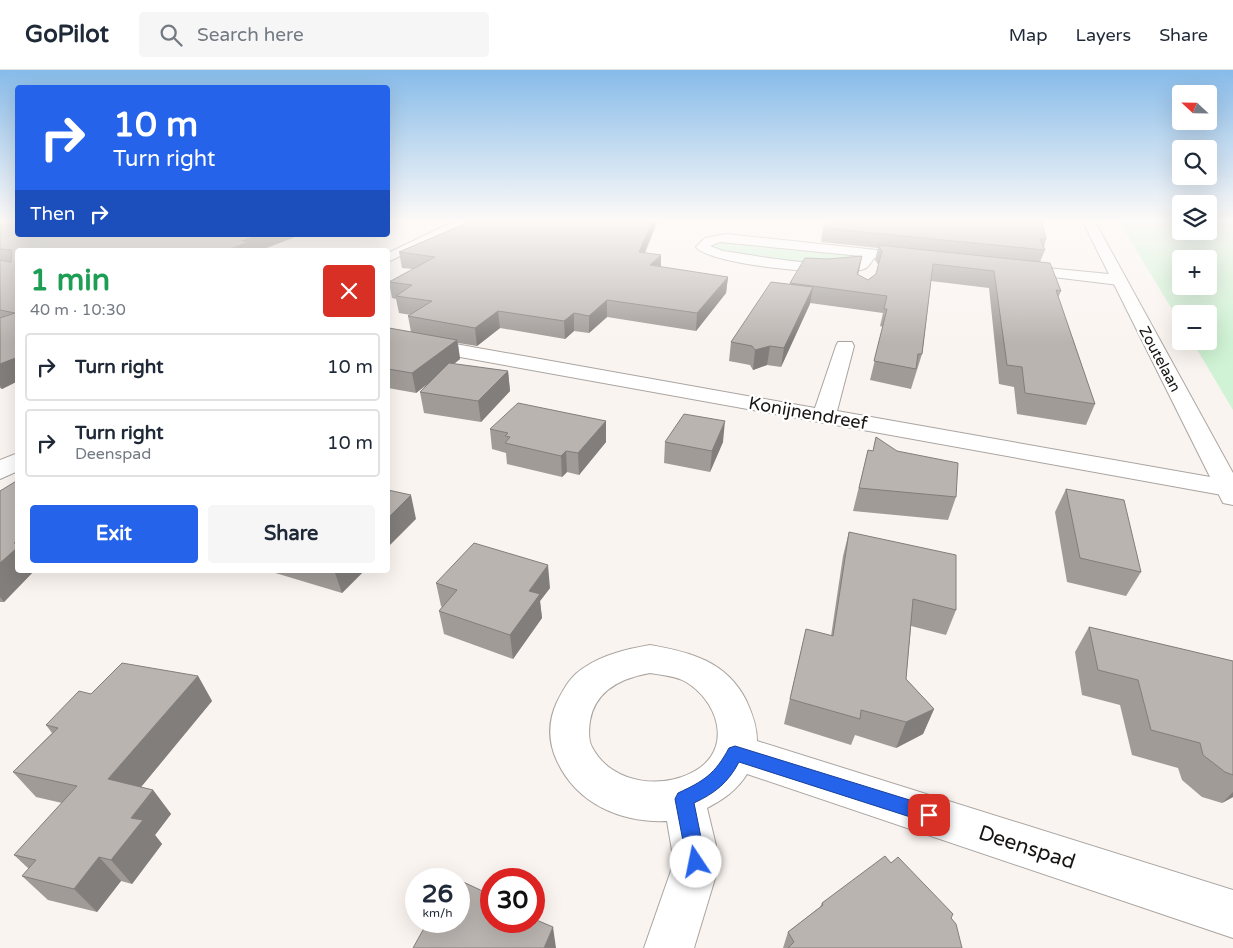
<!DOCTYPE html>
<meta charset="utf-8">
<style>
:root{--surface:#fff;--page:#f6f6f7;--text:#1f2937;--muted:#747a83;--line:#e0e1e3;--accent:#2563eb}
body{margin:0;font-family:"Varela Round",sans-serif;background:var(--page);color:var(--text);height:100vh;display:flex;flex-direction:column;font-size:19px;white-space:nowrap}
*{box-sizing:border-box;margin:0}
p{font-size:16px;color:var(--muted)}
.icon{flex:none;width:28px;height:28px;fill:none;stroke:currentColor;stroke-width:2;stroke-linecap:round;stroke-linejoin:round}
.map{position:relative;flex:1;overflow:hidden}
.panel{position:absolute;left:15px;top:178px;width:375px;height:325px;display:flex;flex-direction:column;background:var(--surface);border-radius:5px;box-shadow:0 5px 20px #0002}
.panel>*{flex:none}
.hud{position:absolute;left:15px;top:15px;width:375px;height:152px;border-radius:5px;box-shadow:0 5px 20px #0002;background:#2563eb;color:#fff;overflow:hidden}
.needle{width:32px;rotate:292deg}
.buttons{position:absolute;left:1172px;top:15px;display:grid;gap:10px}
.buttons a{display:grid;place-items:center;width:45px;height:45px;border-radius:5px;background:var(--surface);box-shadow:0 5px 20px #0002;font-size:25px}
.speed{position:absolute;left:405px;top:798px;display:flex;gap:10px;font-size:25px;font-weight:700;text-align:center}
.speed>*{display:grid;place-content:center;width:65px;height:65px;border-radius:50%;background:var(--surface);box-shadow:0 5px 20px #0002;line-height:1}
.speed small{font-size:12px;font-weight:400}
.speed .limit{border:8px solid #d22;background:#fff;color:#111}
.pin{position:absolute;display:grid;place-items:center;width:42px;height:42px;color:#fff;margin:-21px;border-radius:10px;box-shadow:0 2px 8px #0006}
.me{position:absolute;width:55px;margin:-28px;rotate:349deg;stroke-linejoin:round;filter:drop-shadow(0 0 4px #0008)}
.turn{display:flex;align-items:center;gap:18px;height:105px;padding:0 15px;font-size:22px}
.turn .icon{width:65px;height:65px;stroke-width:2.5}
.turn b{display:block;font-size:35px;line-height:42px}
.then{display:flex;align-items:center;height:48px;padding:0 15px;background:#0003;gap:10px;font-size:19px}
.round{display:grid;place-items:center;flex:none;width:52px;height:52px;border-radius:5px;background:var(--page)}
.head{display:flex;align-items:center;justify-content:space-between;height:85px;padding:0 15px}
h1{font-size:30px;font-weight:700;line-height:38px;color:#1e9e55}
.primary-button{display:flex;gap:10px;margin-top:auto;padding:10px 15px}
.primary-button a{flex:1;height:58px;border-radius:5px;background:var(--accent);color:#fff;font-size:20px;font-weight:700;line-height:58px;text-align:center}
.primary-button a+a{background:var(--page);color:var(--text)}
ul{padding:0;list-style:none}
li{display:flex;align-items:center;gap:15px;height:68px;margin:0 10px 8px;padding:0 5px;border:2px solid var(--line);border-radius:5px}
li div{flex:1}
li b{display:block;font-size:19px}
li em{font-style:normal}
header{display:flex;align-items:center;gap:30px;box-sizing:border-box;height:70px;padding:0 25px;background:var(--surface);border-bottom:1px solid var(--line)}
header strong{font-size:24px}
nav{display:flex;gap:28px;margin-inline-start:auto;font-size:18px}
.search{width:350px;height:45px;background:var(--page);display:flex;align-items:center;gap:12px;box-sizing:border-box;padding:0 18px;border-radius:5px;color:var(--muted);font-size:19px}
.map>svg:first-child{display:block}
.green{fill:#cff3d4;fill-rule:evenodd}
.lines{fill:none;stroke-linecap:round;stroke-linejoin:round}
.minor-casing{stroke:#aaa4a0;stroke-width:2}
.tertiary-casing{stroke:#aaa4a0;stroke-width:2}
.minor{fill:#fff;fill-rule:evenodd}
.tertiary{fill:#fff;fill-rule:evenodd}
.wall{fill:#a09b97}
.shaded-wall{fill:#827e7b}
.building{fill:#bab4b0;stroke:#827e7b}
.route{fill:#2563eb;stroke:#184099}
.labels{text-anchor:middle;stroke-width:5;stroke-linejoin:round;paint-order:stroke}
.far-street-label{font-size:15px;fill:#171514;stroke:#fff}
.street-label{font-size:18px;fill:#171514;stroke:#fff}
.near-street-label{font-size:21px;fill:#171514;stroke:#fff}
</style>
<header>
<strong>GoPilot</strong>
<div class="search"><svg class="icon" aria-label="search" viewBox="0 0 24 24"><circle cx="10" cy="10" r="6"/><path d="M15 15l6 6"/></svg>Search here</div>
<nav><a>Map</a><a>Layers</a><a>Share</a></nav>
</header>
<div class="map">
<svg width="1233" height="878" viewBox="0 0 1233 878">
<rect width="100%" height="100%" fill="#faf4f0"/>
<g class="green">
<path d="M1118 150H1181V161H1209V150H1233V340L1192 271H1209V244H1181V254ZM1181 189H1209V216H1181Z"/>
<path d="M720 171 848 183 855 187 830 196 725 184 709 177 710 175Z"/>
</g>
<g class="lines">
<g class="minor-casing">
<g id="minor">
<path d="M457 150H473L388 192V183Z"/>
<path d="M726 164 914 184 921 188 914 192 874 188C871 192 869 197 864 199 841 208 709 195 696 177L705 168ZM720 172 861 186C846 204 748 184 723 181L710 176Z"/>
<path d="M1016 195 1119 205 1127 210 1119 215 1011 202 1009 199 1011 196Z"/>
<path d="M388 262 815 338 836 276 838 272H852L854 276 837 341 1233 411V427L388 274Z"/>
<path d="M18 383V401L0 409V390Z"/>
<path d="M650 575C690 582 726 591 746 630 752 643 757 656 757 671L1233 820V868L747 704C737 720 724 729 707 738L720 792 694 878H644L674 792 667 751C621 753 577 734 557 691 548 672 548 651 557 632 564 618 571 605 585 597 604 584 628 579 650 575ZM650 603C662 605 676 606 686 612 716 630 732 673 701 697 668 721 612 716 592 677 588 670 589 658 590 651 595 620 622 608 650 603Z"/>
</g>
</g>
<g class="tertiary-casing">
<path id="tertiary" d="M1082 150H1094L1233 403V435L1223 433 1220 427Z"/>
</g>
<use href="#minor" class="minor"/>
<use href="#tertiary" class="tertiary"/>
</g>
<g class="wall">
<path d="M0 150 18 165H300L261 180H18V311L2 319 0 318Z"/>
<path d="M464 150H658L645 183 661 185V197L728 207 726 223 696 261 607 247 589 263 574 261 565 269 500 258 477 276 458 273 460 289 454 294 508 301 510 321 481 352 424 343 420 322 431 311 416 323 388 318V259L411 262 408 246 411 245 399 243 396 229 392 228 389 212 413 199 402 198 399 182 465 154Z"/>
<path d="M823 158 1046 169 1044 177 1045 180 1040 192 1061 221 1058 228 1095 334 1086 355 1017 344 1014 317 999 314 989 218 931 211 922 284 911 319 870 310 883 257 880 256 883 243 810 233 781 297 767 295 753 300 750 295 729 291 731 272 790 214V213L828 189 862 186 858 205 868 210 876 204 879 196 875 190 878 178 821 172Z"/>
<path d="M606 351V372L579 405 567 402 562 407 507 394 506 383 492 379 490 359Z"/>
<path d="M876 367 956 427 948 450 853 441 868 380 873 381Z"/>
<path d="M665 372H723L710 402 664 393Z"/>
<path d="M1066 419 1141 502 1126 526 1067 512 1055 442Z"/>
<path d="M0 421 18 500H35L4 532H0Z"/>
<path d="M849 462 956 540 946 565 911 556 906 609 934 639 923 664 896 678 855 665 851 675 784 654 806 559 831 566 843 486Z"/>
<path d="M271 500H365L342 523 272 502Z"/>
<path d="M436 513 550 518 540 531 542 548 513 589 444 564 439 541 442 537 441 536Z"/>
<path d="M1089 557 1233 591V727L1222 733 1202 727 1182 710 1178 698 1132 685 1120 635 1082 625 1075 582Z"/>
<path d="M198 606 212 631 141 717 153 720 171 744 155 765 162 774 132 814 121 811 97 842 48 830 22 806 29 799 14 785 62 733 36 727 13 702 52 663 46 655 91 624Z"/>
<path d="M891 793 951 848 962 878H783L788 862 820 837 822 833Z"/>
</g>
<g class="shaded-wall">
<path d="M653 150H658L639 197V182Z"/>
<path d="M258 165H300L261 180H227L242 171Z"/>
<path d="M661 185V200L650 195Z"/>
<path d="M862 186 859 201 853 221 857 204Z"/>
<path d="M728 207 726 223 696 261 697 243Z"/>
<path d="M813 217 810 234 781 297 784 278Z"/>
<path d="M607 230V247L589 263V246Z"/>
<path d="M498 241 500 258 477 276 475 258Z"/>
<path d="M574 243V261L565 269 564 251Z"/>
<path d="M457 270 460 289 416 323 412 303Z"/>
<path d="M770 276 767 295 753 300 755 280Z"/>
<path d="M18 287V311L2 319 0 316V294Z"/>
<path d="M508 301 510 321 481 352 478 331Z"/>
<path d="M606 351V372L579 405 578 383Z"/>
<path d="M725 351 723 372 710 402 712 381Z"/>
<path d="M566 381 567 402 562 407 561 386Z"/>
<path d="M411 425 416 449 388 477V448Z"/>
<path d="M18 470V500H35L4 532 0 527V493L14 473Z"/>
<path d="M548 495 550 518 540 531 542 548 513 589 510 565 529 521Z"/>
<path d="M334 500H365L342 523Z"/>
<path d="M198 606 212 631 127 734 108 709Z"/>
<path d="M934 639 923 664 896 678 906 652Z"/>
<path d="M153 720 171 744 155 765 162 774 132 814 111 790 131 748Z"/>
<path d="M1233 722V727L1222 733Z"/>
<path d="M99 787 121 811 97 842 74 819Z"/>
<path d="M553 857 556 878H544Z"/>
</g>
<g class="building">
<path d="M0 150H18V165H258L242 171 249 172 227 180H18V287L0 294V248L15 243 0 240V190L11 192 12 180 0 179Z"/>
<path d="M474 150H653L639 182 661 185 650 195 728 207 697 243 607 230 589 246 574 243 564 251 498 241 475 258 408 246 432 231 396 226 412 215 389 212 435 187 399 182Z"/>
<path d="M828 150H1041L1046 169H1040L1045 180 823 158Z"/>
<path d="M878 175 1050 193 1061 221 1056 220 1095 334 1025 323 1022 297 1007 295 994 201 933 194 922 284H918L916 299 874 291 887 239H884L887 226 790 213 805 188 828 189 862 186 857 204 868 210 876 204 882 181Z"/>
<path d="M771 212 813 217 784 278 770 276 755 280 752 276 731 272Z"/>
<path d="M389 258 457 270 412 303 388 299V259Z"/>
<path d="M449 293 508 301 478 331 420 322Z"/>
<path d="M518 333 606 351 578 383 566 381 561 386 505 373 510 367 505 366 508 363 490 359Z"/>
<path d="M684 344 725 351 712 381 665 372Z"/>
<path d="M876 367 897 381 958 393 956 427 859 418 868 380 873 381Z"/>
<path d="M18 410V470L14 473H18V477L0 493V421Z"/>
<path d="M1066 419 1124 430 1141 502 1080 488Z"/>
<path d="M388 420 411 425 388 448Z"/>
<path d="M849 462 956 485V540L913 529 906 609 934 639 906 652 861 640 860 649 790 629 806 559 833 566Z"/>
<path d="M474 473 548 495 529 521 540 524 510 565 439 541 457 520 436 513Z"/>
<path d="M1089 557 1233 591V705L1225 702 1203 685 1200 673 1151 660 1138 610 1098 600Z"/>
<path d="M122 593 198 606 108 709 153 720 131 748 143 750 111 790 99 787 74 819 22 806 36 790 14 785 77 716 13 702 58 658 46 655 79 621 91 624Z"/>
<path d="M885 786 891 793 898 787 953 844 951 848 956 854 962 878H788L794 872 788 862 823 835 822 833Z"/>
<path d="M459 810 491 825V851H534V849L553 857 544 878H413L428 851H459Z"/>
</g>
<linearGradient id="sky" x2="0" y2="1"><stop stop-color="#87bbe9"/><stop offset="0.55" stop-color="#fdfaf8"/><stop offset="1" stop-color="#fdfaf8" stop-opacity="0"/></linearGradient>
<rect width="1233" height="273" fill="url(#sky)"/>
<path class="route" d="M735 676 929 736 935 739 938 745 935 751 929 753 739 692C728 713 715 723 694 733L706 792 703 799 696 802 690 799 687 792 675 729 678 723C704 711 715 704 729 678Z"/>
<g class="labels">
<g class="far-street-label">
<text transform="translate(1160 289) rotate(62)" y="5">Zoutelaan</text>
</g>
<g class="street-label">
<text transform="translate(808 343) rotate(10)" y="6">Konijnendreef</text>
</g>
<g class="near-street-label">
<text transform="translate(1027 777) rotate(18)" y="7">Deenspad</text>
</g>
</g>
</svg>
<div class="buttons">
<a><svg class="needle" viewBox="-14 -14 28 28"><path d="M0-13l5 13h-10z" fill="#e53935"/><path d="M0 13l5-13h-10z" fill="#747a83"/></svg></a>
<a><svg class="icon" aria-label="search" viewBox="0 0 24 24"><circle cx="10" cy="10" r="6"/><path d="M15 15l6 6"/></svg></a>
<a><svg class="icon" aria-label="layers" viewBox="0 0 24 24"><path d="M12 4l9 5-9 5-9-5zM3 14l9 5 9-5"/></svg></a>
<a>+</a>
<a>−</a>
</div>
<div class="speed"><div>26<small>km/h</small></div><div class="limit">30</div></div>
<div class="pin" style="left:929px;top:745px;background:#d93025"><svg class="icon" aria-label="arrive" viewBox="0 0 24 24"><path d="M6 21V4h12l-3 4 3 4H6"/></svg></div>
<svg class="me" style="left:696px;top:792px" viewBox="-20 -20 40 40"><circle r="19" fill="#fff"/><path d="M0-13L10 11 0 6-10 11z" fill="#2563eb"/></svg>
<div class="hud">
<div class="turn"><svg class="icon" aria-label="right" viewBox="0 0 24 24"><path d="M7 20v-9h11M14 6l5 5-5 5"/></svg><div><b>10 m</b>Turn right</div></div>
<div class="then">Then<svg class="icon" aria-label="right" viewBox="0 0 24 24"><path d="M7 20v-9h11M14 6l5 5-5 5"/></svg></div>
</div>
<section class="panel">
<div class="head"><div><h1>1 min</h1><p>40 m · 10:30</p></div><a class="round" style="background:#d93025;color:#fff"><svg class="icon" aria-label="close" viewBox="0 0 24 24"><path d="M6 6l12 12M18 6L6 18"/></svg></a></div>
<ul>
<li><svg class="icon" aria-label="right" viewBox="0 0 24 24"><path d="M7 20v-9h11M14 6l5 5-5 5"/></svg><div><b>Turn right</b></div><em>10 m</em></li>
<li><svg class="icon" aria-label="right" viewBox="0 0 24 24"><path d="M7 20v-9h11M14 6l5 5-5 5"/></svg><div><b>Turn right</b><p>Deenspad</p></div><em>10 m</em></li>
</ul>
<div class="primary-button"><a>Exit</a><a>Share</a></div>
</section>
</div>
